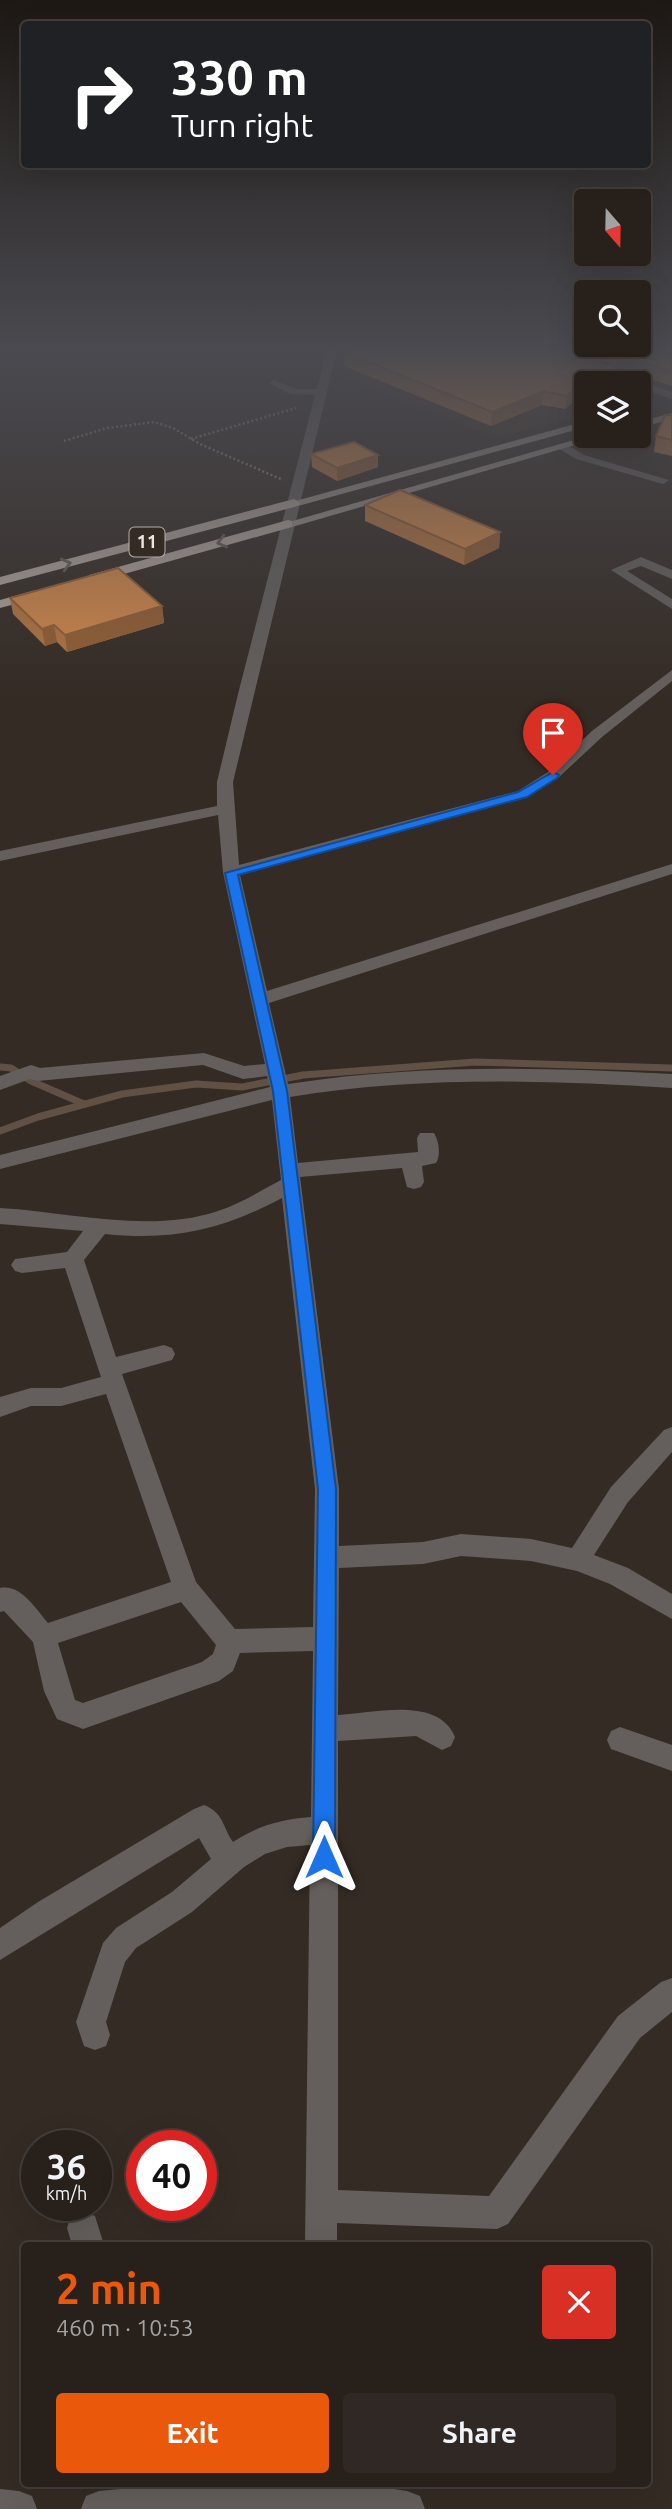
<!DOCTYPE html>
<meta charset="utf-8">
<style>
:root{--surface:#27201b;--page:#2f2824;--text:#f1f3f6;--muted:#a4a3a3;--line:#433e3a;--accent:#ea580c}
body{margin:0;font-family:Ubuntu,sans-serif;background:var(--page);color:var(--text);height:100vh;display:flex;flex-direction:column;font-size:26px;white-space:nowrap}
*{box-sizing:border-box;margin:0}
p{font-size:23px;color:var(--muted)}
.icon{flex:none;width:38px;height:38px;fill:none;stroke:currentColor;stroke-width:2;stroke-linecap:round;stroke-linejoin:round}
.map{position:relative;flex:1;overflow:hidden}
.drawer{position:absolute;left:21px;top:2242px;width:630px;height:245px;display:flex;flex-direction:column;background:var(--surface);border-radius:7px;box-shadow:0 7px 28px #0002,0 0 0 2px var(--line)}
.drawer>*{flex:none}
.hud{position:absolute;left:21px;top:21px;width:630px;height:147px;border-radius:7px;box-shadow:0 7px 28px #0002,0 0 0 2px var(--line);background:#202124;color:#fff;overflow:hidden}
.needle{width:46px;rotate:160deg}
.controls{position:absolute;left:574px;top:189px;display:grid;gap:14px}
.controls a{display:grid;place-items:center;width:77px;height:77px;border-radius:7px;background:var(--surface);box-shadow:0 7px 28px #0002,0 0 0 2px var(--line);font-size:35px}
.speed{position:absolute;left:21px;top:2130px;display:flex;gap:14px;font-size:35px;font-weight:700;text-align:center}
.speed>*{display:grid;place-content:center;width:91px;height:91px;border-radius:50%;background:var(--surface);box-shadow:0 7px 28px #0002,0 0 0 2px var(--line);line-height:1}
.speed small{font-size:18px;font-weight:400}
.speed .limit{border:10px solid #d22;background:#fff;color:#111}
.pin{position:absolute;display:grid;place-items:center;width:60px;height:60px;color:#fff;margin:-72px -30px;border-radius:50% 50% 50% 0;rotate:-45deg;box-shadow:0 0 7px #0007}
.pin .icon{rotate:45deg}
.me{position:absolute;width:77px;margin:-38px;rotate:0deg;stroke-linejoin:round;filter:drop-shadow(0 0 5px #0008)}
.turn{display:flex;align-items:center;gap:24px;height:147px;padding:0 35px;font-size:32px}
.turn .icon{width:91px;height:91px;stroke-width:2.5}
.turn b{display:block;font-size:49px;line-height:60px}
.round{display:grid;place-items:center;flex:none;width:74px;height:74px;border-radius:7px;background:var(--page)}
.head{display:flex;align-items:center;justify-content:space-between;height:119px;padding:0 35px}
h1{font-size:42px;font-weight:700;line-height:52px;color:var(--accent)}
.cta{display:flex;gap:14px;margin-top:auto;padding:14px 35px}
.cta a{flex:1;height:80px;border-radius:7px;background:var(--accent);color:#fff;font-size:28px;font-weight:700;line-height:80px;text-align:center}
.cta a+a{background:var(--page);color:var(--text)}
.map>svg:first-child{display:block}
.built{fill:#403227}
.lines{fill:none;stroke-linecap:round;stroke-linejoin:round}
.stream{stroke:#615044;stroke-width:7}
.path{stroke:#8a837d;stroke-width:2.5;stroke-dasharray:2 2.5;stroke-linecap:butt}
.minor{fill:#645f5c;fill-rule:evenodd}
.major{fill:#999089;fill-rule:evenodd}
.highway{fill:#afa39b;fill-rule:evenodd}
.wall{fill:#b5753f}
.shaded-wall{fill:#945f33}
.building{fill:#d38849;stroke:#945f33;stroke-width:2}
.oneway{stroke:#655b54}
.route{fill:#1a73e8;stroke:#114b97;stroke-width:2}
.labels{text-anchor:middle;stroke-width:7;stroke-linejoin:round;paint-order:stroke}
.shield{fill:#342b24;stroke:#b5aea8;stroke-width:2}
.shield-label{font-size:18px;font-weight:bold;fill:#ece6e1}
</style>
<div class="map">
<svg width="672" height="2509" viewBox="0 0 672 2509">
<rect width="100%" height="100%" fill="#342b24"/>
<path class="built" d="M344 346H622L672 366V391L639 400V383H586V400L554 392 531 402 584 415 496 438 337 374Z"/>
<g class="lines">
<g class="stream">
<path d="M0 1067 11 1068 31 1081 84 1104"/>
<path d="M0 1131 38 1117 122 1094 196 1084 242 1087 303 1075 475 1062 672 1068"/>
</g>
<g class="path">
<path d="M191 439 296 408"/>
<path d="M64 441 107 428 154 422 173 428 200 444 283 480"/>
</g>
<g class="minor">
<path d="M328 346H338L233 782 239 865 518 791 548 772 592 731 672 670V681L602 737 558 778 528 797 240 875 267 991 672 864V874L269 1003 288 1084C416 1064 543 1067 672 1074V1088C544 1080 417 1076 290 1097L298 1163 418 1152 417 1138 420 1133H434C439 1141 441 1155 436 1163L422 1166 424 1182 421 1187 414 1189 407 1187 402 1168 300 1177 339 1489V1546L423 1542 461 1534 531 1539 572 1548 611 1487 664 1430 672 1427V1452L628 1502 594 1555 628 1568 672 1594V1619L610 1584 577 1571 531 1561 461 1556 423 1564 339 1568 338 1715C374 1713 438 1696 455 1737L451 1746 442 1750 416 1736 338 1741V2190L489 2196 618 2016 661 1982 672 1978V2012L640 2038 508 2224 497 2229 337 2223V2245H305L310 1845 287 1847 265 1854 244 1867 192 1912 136 1948 125 1962 118 1984 106 2022 110 2035 106 2046 95 2050 84 2046 76 2022 103 1943 116 1928 172 1892 211 1859 199 1838 0 1960V1928L38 1902 194 1809 204 1805C224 1813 222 1826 233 1842 257 1826 282 1819 311 1817L313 1651 240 1653 233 1671 219 1681 83 1729 57 1719 44 1691 33 1642 4 1611 0 1612V1588C21 1584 35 1608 48 1623L171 1582 106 1394 61 1406H31L0 1417V1397L31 1388H61L101 1377 65 1268 22 1273 15 1271 11 1265 15 1259 67 1252 83 1231 0 1224V1208C71 1212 149 1234 218 1211 240 1204 260 1191 281 1180L272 1100 0 1169V1155L270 1087 267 1076 243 1079 203 1065 38 1081 30 1079 0 1090V1076L31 1065 40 1068 204 1053 244 1066 265 1064 223 872 218 815 0 861V851L217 806V782L238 694 315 395 290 394 269 383 274 380 296 389H317ZM282 1198 315 1489 313 1627 235 1629 196 1582 122 1374 172 1360 175 1354 172 1348 164 1345 116 1357 84 1260 105 1234C173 1241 222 1230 282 1198ZM181 1602 216 1645 213 1654 202 1662 83 1703 75 1700 58 1643Z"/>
<path d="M592 346H606L578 359 672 392V399L639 388V383H627L564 359Z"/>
<path d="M558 444H566L584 455 669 480 663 484 576 459 558 448Z"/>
<path d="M641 557 672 570V579L641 566 627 571 672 599V609L611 570Z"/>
<path d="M620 1727 672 1745V1771L611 1749 607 1740 611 1731Z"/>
<path d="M83 2212 95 2216 104 2245H72L67 2228 71 2216Z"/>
<path d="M185 2483H355L407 2491 420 2496 425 2509H81L86 2496 99 2491Z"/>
<path d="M0 2489 19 2491 32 2496 37 2509H0Z"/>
</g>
<g class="major">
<path d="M672 413V419L639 428V422Z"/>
<path d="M586 421V427L298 506 288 503Z"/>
<path d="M588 436H606L292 527 282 524Z"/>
</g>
<g class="highway">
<path d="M294 499 300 503 298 506 0 585V577Z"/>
<path d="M288 520 292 521V527L99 581 94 582 88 578 89 575Z"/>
<path d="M36 590 43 594 41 597 0 608V600Z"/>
</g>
</g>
<g class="wall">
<path d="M363 346H585L574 351 585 355 586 346H672V386L625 371 624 383H586V397L580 396 565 409 542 405 491 426 344 366V352Z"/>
<path d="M672 415V456L654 452 656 436Z"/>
<path d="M311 454 378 455V467L337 481 312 467Z"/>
<path d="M365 505 500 532 499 548 464 565 365 521Z"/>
<path d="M10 598 162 606 164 623 67 652 57 642 45 646 13 614Z"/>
</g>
<g class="shaded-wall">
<path d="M563 346H585L563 357Z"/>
<path d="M625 371 624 383H615Z"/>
<path d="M582 382 580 396 565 409 567 396Z"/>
<path d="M544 391 542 405 491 426 492 412Z"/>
<path d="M378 455V467L337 481V468Z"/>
<path d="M500 532 499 548 464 565 465 549Z"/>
<path d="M162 606 164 623 67 652 65 635Z"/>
<path d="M54 625 57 642 45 646 42 629Z"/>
</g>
<g class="building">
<path d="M363 346H563L625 371 616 383 582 382 567 396 544 391 492 412 344 352Z"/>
<path d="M589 346H672V372Z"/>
<path d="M665 415H672V440L656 436Z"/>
<path d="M354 442 378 455 337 468 311 454Z"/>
<path d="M400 490 500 532 465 549 365 505Z"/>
<path d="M118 568 162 606 65 635 54 625 42 629 10 598Z"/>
</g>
<defs><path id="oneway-chevron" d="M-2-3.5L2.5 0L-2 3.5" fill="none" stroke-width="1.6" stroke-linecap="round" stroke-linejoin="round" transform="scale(1.75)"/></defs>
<g class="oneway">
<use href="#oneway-chevron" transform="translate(222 542) rotate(165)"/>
<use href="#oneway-chevron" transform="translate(66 564) rotate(-15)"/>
</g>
<linearGradient id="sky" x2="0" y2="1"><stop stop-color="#1d1814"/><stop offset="0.5" stop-color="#4a4a50"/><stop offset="1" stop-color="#4a4a50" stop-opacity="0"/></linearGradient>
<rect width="672" height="698" fill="url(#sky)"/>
<path class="route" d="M553 772 559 775 557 778 527 797 238 875 287 1091 336 1489 335 1857 332 1865 324 1868 317 1865 313 1857 318 1489 273 1091 225 873 518 792Z"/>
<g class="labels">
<rect class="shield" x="129.5" y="527.5" width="35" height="29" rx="5"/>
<g class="shield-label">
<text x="147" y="548">11</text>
</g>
</g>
</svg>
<div class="controls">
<a><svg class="needle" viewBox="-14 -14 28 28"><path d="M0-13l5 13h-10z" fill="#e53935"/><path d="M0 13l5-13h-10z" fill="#a4a3a3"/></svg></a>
<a><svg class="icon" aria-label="search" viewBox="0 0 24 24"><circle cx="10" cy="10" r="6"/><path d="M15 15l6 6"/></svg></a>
<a><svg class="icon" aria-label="layers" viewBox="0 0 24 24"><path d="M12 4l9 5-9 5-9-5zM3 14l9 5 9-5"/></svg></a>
</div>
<div class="speed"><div>36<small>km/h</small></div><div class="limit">40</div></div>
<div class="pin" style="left:553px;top:775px;background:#d93025"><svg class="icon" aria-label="arrive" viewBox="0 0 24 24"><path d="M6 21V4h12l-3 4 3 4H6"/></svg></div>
<svg class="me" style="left:324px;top:1857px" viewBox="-20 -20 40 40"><path d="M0-17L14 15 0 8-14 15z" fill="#1a73e8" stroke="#fff" stroke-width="4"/></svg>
<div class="hud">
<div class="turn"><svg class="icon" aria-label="right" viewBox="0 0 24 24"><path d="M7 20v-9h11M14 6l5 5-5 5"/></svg><div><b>330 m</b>Turn right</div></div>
</div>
<section class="drawer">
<div class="head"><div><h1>2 min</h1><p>460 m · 10:53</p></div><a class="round" style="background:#d93025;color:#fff"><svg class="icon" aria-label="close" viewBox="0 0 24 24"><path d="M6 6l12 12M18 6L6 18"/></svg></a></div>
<div class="cta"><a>Exit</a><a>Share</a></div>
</section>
</div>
